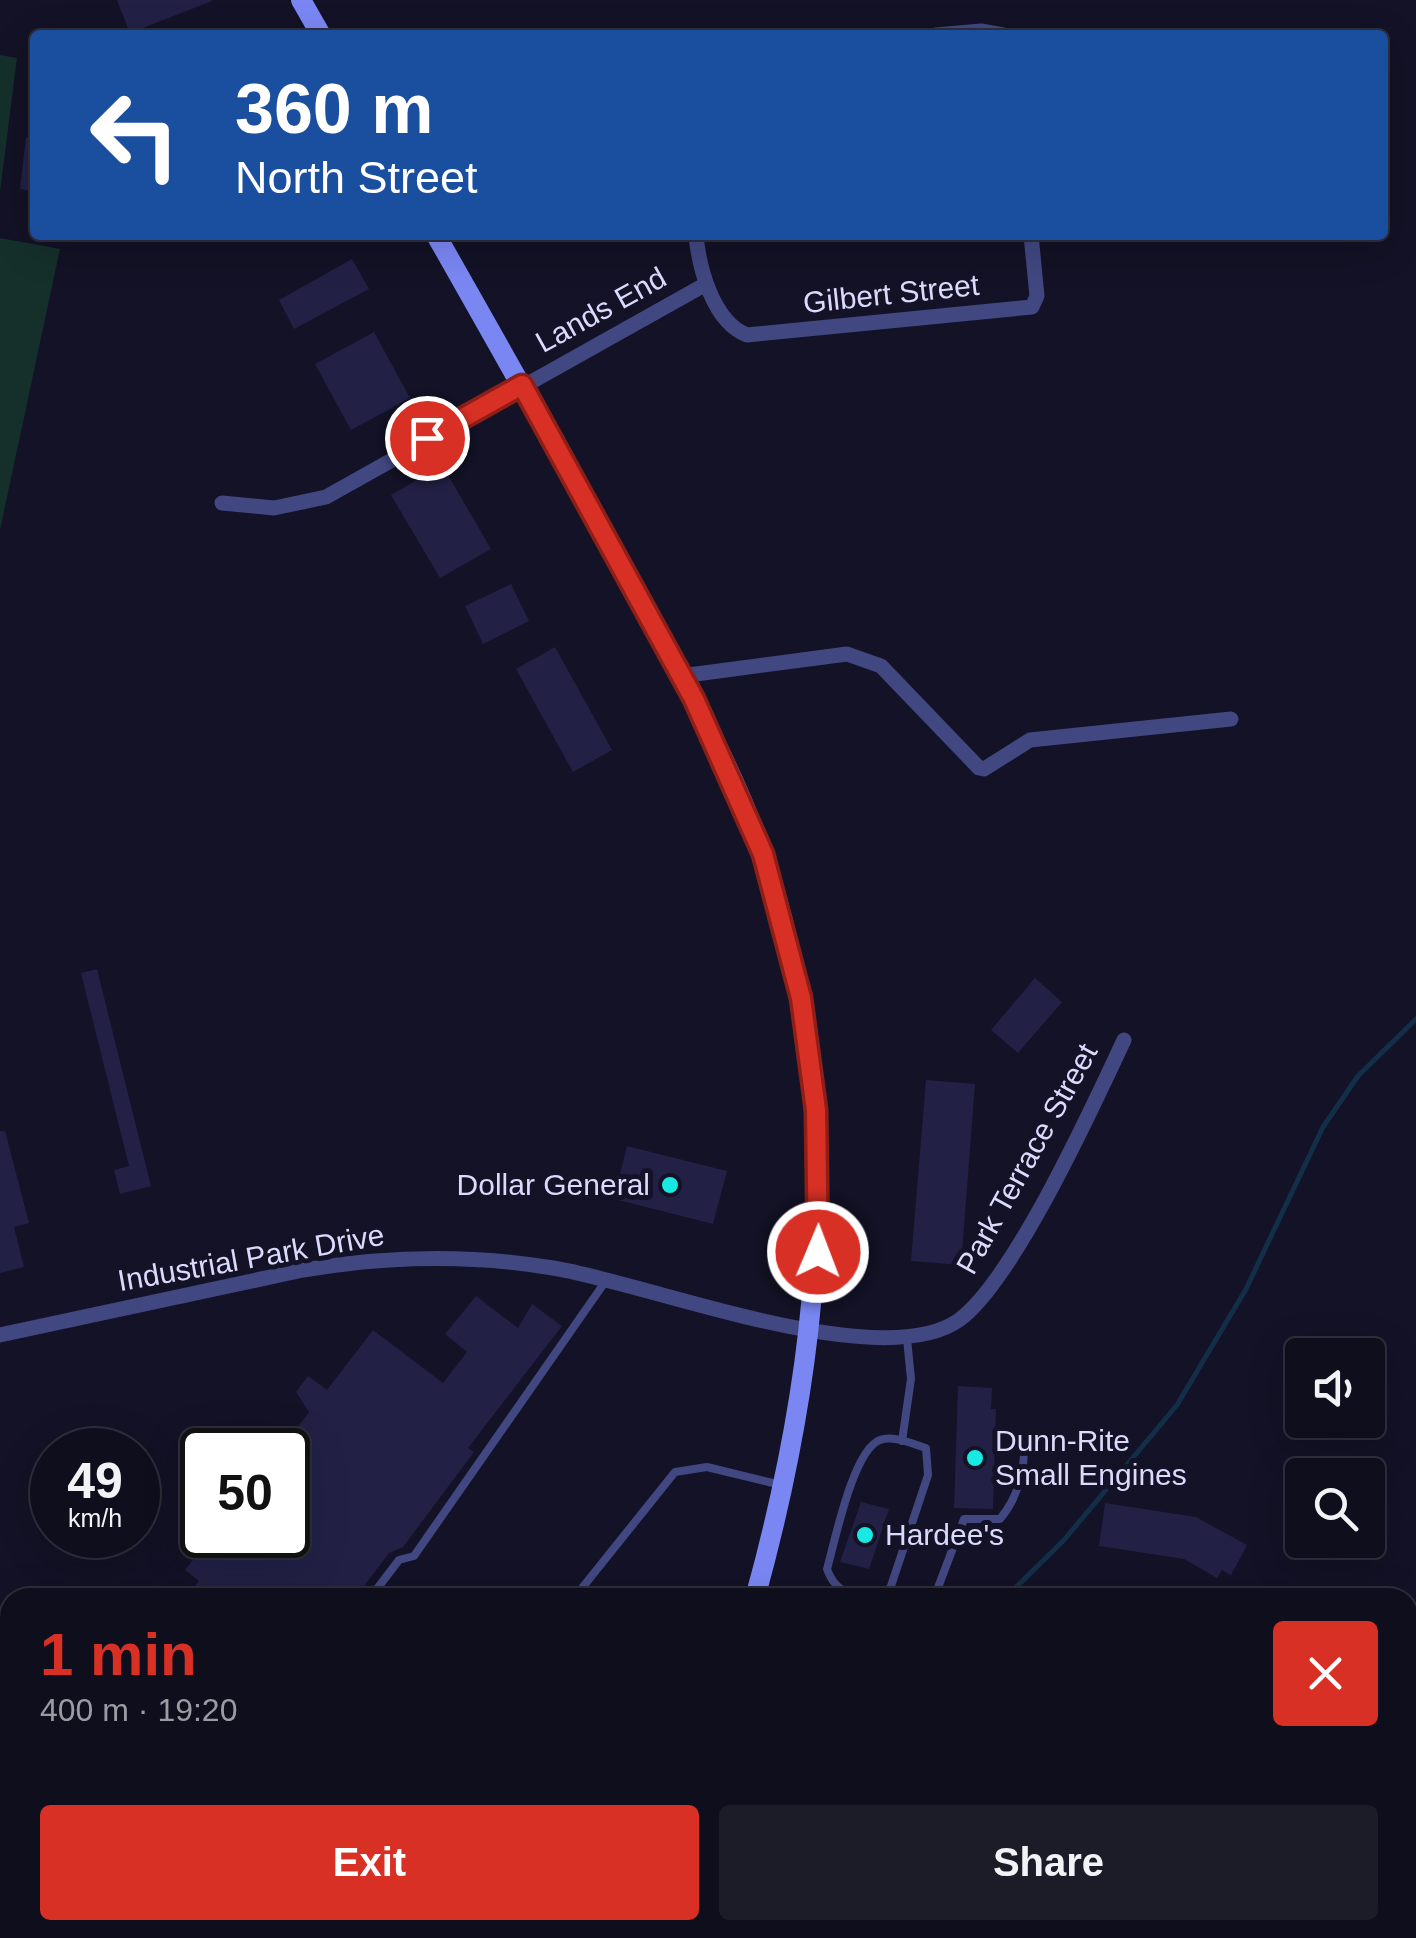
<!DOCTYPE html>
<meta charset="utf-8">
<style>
:root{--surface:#0e0e1c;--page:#1c1c29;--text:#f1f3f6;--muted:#9b9ca3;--line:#2e2e3b;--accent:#d93025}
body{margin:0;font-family:Helvetica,sans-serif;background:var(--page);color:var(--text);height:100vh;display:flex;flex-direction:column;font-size:38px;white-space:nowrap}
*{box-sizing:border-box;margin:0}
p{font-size:32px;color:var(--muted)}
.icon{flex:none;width:55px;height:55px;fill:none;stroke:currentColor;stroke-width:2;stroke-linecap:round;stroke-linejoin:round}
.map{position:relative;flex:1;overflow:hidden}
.panel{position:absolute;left:0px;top:1588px;width:1418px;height:352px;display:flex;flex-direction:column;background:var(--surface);border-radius:30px 30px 0 0;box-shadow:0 10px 40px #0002,0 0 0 2px var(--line)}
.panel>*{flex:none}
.guide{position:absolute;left:30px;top:30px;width:1358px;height:210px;border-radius:10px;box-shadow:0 10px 40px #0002,0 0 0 2px var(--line);background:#1a4fa0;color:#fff;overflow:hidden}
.tools{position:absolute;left:1285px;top:1338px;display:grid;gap:20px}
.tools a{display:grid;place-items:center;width:100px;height:100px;border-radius:10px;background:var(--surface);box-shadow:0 10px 40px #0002,0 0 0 2px var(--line);font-size:50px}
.speed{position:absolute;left:30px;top:1428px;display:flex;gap:20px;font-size:50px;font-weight:700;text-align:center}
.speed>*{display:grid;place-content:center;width:130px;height:130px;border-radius:50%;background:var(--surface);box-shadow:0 10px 40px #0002,0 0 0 2px var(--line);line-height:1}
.speed small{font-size:25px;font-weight:400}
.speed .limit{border:5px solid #111;border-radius:15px;background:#fff;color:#111}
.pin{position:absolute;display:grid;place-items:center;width:85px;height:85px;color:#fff;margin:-42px;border:5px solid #fff;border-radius:50%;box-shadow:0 2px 10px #0007}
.me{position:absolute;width:110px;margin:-55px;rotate:1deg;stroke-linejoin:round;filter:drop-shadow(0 0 8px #0008)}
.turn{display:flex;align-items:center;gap:35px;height:210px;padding:0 40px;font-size:45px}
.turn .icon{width:130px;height:130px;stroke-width:2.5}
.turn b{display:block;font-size:70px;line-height:85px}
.round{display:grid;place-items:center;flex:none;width:105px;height:105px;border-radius:10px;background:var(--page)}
.overview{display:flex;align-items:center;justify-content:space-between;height:170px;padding:0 40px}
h1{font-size:60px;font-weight:700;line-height:75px;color:var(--accent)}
.button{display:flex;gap:20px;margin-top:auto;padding:20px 40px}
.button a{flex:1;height:115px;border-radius:10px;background:var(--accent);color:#fff;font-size:40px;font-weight:700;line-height:115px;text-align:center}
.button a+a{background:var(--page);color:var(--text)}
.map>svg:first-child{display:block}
.green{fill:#152f2b}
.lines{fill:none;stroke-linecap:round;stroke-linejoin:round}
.stream{stroke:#132e48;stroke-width:5}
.building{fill:#222045}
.lane{stroke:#414780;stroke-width:8}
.street{stroke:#414780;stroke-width:15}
.secondary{stroke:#7a87f3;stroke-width:20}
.highway{stroke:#f061b8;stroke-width:28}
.route-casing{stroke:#8d1f18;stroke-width:25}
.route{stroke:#d93025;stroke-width:18}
.poi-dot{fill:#18e9e3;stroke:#131226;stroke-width:4}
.labels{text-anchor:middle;stroke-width:10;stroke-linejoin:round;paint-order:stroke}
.street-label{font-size:30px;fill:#dadbfc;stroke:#131226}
.poi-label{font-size:30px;fill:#dadbfc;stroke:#131226;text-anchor:start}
</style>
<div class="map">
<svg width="1416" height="1938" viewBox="0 0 1416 1938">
<rect width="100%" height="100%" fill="#131226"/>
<g class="green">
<path d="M0 55 17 58 0 192Z"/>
<path d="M0 238 60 249 0 530Z"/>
</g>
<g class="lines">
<g class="stream">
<path d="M1005 1598 1064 1540 1177 1405 1246 1289 1323 1127 1358 1076 1416 1019"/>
<path d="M761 1938 762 1930"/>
</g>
</g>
<g class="building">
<path d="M117 0H212V1L130 33Z"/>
<path d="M26 137 35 138V191L20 189Z"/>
<path d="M352 259 369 289 294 329 279 300Z"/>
<path d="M374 332 410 398 351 430 315 364Z"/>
<path d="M442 465 491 549 440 578 391 495Z"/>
<path d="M511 584 529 621 483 644 465 606Z"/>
<path d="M555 647 612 750 573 772 516 669Z"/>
<path d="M97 969 151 1186 120 1194 114 1170 129 1166 81 973Z"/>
<path d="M1035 978 1062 1002 1018 1053 991 1030Z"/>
<path d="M926 1080 975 1084 961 1265 911 1261Z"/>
<path d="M0 1131H5L29 1223 14 1227 24 1267 0 1273Z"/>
<path d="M627 1146 727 1171 713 1224 614 1199Z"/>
<path d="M476 1296 518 1328 532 1304 562 1326 468 1448 474 1452 403 1547 389 1553 355 1598H186L199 1581 185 1570 205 1544 209 1547 218 1535 231 1541 236 1535H288V1450H280L309 1412 296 1392 308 1376 327 1390 373 1330 443 1383 467 1352 445 1334Z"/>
<path d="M958 1386 992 1388 991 1409H996L993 1509 954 1508Z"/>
<path d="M861 1502 889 1509 869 1569 840 1562Z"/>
<path d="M1105 1503 1196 1517 1247 1545 1231 1575 1222 1570 1217 1578 1184 1559 1099 1546Z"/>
</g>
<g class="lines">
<g class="lane">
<path d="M902 1441 911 1379 907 1339"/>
<path d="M370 1598 399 1560 414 1556 605 1282"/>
<path d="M574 1598 675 1472 707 1467 781 1485"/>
<path d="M887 1598 928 1475 926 1448C912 1444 894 1435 880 1440 853 1450 835 1541 827 1569 838 1600 863 1597 889 1589"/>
<path d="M934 1598 964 1519H1000C1019 1496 1025 1471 1024 1442"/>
<path d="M309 1930 312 1938"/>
<path d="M381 1930 386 1938"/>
<path d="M682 1938 685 1930"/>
</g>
<g class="street">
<path d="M936 35 981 31 1003 35"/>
<path d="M696 235C699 268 713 322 747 335L1032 307 1037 296 1031 235"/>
<path d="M222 503 274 508 326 497 706 284"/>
<path d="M681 676 847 654 881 666 979 768 984 769 1030 740 1231 719"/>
<path d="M0 1335 303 1270C387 1256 469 1254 553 1268 648 1283 880 1376 959 1320 1014 1280 1093 1106 1124 1040"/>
<path d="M1408 1846 1416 1823"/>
<path d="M1372 1938 1375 1930"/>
</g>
<g class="secondary">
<path d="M301 0 321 35"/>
<path d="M436 235C503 353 570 471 635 591 681 677 731 762 763 855 847 1101 823 1352 755 1598"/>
</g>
<g class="highway">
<path d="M1408 1673 1416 1675"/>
<path d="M232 1938 245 1930"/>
</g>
</g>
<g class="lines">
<g class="route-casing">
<path id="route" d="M427 438 522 385 694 699 763 854 801 998 816 1110 818 1252"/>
</g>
<use href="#route" class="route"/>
</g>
<g class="poi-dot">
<circle cx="670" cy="1185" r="10"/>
<circle cx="975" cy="1458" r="10"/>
<circle cx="865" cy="1535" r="10"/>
</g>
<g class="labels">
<g class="street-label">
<text transform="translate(891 294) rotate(-6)" y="10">Gilbert Street</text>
<text transform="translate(601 310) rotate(-29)" y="10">Lands End</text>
<text transform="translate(1027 1159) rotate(-61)" y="10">Park Terrace Street</text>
<text transform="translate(251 1258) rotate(-10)" y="10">Industrial Park Drive</text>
</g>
<g class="poi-label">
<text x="650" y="1195" text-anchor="end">Dollar General</text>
<text x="995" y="1451">Dunn-Rite<tspan x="995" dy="34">Small Engines</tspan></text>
<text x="885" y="1545">Hardee's</text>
</g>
</g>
</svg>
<div class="tools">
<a><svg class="icon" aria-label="sound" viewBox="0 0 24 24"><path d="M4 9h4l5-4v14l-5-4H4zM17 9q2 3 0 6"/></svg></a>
<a><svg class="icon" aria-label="search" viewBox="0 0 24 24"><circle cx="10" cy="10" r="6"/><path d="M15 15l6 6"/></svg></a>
</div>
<div class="speed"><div>49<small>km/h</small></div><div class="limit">50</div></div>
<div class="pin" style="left:427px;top:438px;background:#d93025"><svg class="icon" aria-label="arrive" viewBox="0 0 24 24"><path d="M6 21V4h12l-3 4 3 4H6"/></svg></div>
<svg class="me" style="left:818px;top:1252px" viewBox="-20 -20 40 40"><circle r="17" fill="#d93025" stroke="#fff" stroke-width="3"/><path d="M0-11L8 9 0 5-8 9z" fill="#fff"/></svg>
<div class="guide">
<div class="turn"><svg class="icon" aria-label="left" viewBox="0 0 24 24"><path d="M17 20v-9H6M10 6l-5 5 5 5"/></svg><div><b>360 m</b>North Street</div></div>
</div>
<section class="panel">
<div class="overview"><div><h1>1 min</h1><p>400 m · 19:20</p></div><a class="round" style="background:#d93025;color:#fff"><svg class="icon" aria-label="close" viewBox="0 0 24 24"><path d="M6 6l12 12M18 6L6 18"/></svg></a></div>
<div class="button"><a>Exit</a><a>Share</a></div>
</section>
</div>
